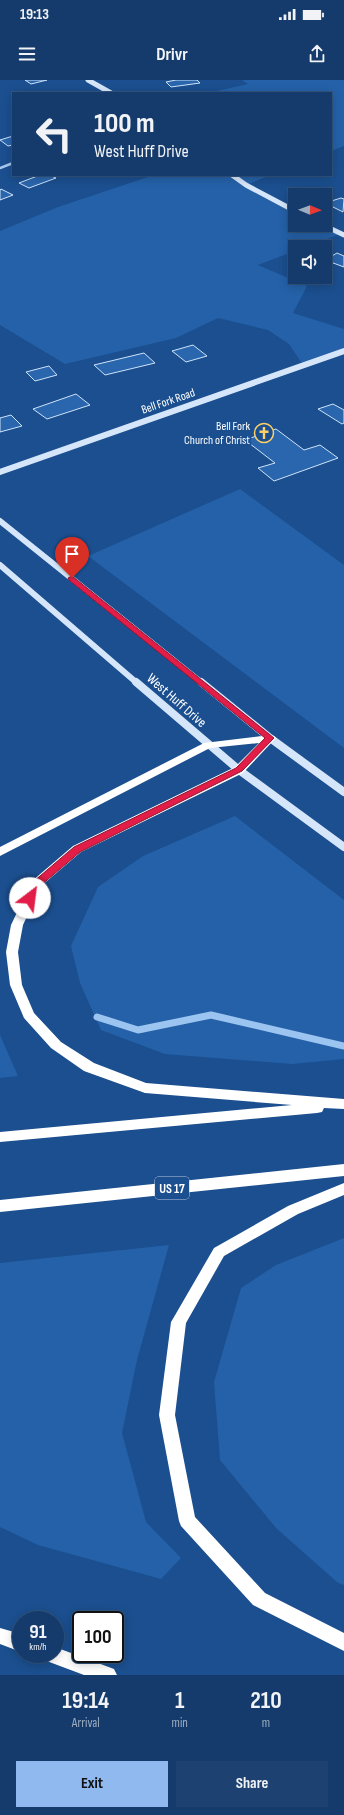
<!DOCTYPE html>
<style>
:root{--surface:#143b6b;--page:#1d4271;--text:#f1f3f6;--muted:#9dadc1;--line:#33557e;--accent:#90b9f0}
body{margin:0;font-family:"Sofia Sans Condensed",sans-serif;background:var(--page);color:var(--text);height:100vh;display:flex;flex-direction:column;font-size:15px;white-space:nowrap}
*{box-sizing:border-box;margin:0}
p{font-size:13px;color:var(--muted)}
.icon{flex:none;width:22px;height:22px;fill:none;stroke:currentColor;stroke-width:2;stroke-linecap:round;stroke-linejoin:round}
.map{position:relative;height:1595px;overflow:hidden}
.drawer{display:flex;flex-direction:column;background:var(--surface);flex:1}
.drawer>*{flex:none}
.top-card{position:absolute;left:12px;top:12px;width:320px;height:84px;border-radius:0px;box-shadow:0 2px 10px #0003,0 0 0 1px var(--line);background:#143b6b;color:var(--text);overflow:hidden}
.needle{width:26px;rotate:91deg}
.fabs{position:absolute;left:288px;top:108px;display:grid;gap:8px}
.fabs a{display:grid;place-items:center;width:44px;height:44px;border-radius:0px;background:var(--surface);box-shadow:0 2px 10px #0003,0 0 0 1px var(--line);font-size:20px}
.speed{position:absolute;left:12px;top:1531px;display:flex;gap:8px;font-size:20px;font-weight:700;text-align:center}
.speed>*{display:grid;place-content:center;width:52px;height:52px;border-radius:50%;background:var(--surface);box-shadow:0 2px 10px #0003,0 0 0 1px var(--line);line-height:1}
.speed small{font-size:10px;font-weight:400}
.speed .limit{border:2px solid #111;border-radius:6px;background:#fff;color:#111}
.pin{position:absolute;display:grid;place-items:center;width:34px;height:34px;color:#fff;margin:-41px -17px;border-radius:50% 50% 50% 0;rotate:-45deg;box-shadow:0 0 4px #0007}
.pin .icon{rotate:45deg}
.me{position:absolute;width:44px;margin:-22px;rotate:30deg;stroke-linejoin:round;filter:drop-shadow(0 0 3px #0008)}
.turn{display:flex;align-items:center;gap:14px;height:84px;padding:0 16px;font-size:18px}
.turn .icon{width:52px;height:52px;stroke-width:2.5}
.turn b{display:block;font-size:28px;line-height:34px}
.eta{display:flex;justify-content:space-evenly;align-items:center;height:68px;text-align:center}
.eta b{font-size:24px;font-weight:700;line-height:28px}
.button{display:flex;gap:8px;margin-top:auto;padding:8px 16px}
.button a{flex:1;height:46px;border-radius:0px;background:var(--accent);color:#111;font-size:16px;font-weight:700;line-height:46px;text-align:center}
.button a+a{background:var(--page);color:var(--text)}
.status{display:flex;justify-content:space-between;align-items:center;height:28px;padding:0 20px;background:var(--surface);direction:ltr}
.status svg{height:11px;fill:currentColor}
header{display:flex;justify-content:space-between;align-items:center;height:52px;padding:0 16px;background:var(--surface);font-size:18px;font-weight:700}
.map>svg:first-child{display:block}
.green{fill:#2461a8}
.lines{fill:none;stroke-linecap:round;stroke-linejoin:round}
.stream{stroke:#9cc4f0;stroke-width:7}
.building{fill:#2a66ad;stroke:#cfe3fa}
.minor{stroke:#a9c9ee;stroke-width:2.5}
.secondary-far2{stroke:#d6e6fa;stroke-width:5}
.secondary-far1{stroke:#d6e6fa;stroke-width:6}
.secondary{stroke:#d6e6fa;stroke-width:8}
.motorway{fill:#fff;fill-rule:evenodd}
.route{fill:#e11d48;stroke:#92132f}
.labels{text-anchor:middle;stroke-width:4;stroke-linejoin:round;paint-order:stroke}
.far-street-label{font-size:12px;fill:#fff;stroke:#1b4f8f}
.far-poi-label{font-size:12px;fill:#fff;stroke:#1b4f8f;text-anchor:end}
.shield{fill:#1b4f8f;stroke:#bbcadd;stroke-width:1}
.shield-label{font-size:13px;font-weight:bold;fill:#fff}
.street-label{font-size:14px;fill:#fff;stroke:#1b4f8f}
</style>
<div class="status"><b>19:13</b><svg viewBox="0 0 49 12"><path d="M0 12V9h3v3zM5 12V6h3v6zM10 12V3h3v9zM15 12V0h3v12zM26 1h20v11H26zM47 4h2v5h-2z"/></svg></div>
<header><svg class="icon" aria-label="menu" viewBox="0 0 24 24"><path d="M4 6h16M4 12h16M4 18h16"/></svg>Drivr<svg class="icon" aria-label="share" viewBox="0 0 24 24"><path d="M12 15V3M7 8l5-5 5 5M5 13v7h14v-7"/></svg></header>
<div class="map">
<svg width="344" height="1595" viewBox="0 0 344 1595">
<rect width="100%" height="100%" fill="#1b4f8f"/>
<g class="green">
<path d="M242 0H344V66L331 71V13H208L248 4Z"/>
<path d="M154 95H271L246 105 295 131V145H323L340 154 305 167H295V171L258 185 307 206 293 233 344 249V269L303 285 289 264 268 250 218 238 176 258 65 284 0 245V151L58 127Z"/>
<path d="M240 409 344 485V668L88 476Z"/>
<path d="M235 736 344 820V979L292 984 165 974 101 950 80 903 71 866 98 807 143 776Z"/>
<path d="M0 955 18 996 0 998Z"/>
<path d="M344 1158V1505L338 1503 276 1448 220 1380 214 1302 241 1208 276 1185Z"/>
<path d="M169 1165 137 1280 122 1353 146 1442 181 1478 161 1499 38 1465 0 1447V1183Z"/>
</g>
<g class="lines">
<path class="stream" d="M97 937 138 950 211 935 344 966"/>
</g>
<g class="building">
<path d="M25 0H47L31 4Z"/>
<path d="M176 0H197L200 3 171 7 166 2Z"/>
<path d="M13 56V65L8 66 0 60Z"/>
<path d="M40 95H49L56 98 29 108 19 103Z"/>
<path d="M0 110 1 109 13 115 0 120Z"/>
<path d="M341 118 344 119 343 132 325 123Z"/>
<path d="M337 173 344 176V187L325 180Z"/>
<path d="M193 265 207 276 186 282 172 271Z"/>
<path d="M144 273 155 283 105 295 94 285Z"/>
<path d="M49 286 57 295 35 301 26 292Z"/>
<path d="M76 314 90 325 47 339 33 329Z"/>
<path d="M333 324 344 330V343L342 344 318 329Z"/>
<path d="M11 335 22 346 0 352V338Z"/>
<path d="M276 349 304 370 320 365 338 378 274 401 258 388 275 383 245 360Z"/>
</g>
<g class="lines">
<path class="minor" d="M0 88 13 83"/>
<g class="secondary-far2">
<path d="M88 0 111 13"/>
<path d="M232 95 246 105 295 131"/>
<path d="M323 145 344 155"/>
</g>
<g class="secondary-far1">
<path d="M0 392 344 271"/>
<path d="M0 441 202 603"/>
<path d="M0 485 137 603"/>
</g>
<g class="secondary">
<path d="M136 602 239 690 344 767"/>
<path d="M201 602 270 658 344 712"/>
</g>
<g class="motorway">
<path d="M270 655 274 656 276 658 274 660 243 693 81 772 41 806 23 845 18 872 22 905 34 933 61 962 94 983 146 1003 344 1019V1029L324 1028 322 1032 317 1033 0 1062V1052L292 1025 145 1013 84 991 51 968 24 938 10 905 6 872 11 845 32 801 73 766 235 687 259 663 210 668 0 776V767L204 663Z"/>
<path d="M344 1084V1096L0 1132V1120Z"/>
<path d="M344 1103V1115L298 1134 224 1176 186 1243 175 1335 195 1437 265 1513 344 1553V1571L253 1525 181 1446 179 1441 159 1335 171 1242 174 1237 214 1168 288 1126Z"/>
<path d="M0 1548 21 1554V1572L0 1564Z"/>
<path d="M55 1567 114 1589 117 1595H84L44 1580 41 1574H55Z"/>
</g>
</g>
<path class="route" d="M72 496 274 658 242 691 80 772 40 806 33 820 30 821 25 818 33 802 74 767 236 688 265 658 69 500 68 498Z"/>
<defs>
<g id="church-ring" transform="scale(1)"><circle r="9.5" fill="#1b4f8f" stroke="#ffd166" stroke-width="1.5"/><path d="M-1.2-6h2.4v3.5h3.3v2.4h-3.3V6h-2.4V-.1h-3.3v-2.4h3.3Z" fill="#ffd166"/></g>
</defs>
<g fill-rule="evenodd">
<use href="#church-ring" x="264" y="353"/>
</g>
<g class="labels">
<g class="far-street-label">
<text transform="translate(168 321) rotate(-19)" y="4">Bell Fork Road</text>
</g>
<g class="far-poi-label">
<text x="250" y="350">Bell Fork<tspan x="250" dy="14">Church of Christ</tspan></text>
</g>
<rect class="shield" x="155" y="1097" width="34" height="22" rx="3"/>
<g class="shield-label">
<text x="172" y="1113">US 17</text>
</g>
<g class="street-label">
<text transform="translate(177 620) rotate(41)" y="5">West Huff Drive</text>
</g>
</g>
</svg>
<div class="fabs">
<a><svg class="needle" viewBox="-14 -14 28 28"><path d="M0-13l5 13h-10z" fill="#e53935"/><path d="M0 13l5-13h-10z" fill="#9dadc1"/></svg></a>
<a><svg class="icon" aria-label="sound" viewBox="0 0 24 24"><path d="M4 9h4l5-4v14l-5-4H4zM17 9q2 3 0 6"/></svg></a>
</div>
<div class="speed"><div>91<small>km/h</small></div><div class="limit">100</div></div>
<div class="pin" style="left:72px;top:498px;background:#d93025"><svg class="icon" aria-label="arrive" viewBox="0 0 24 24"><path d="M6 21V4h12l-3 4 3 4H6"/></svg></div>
<svg class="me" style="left:30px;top:818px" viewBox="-20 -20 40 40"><circle r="19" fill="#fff"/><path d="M0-13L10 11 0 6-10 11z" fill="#e11d48"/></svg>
<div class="top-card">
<div class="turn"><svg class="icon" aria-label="left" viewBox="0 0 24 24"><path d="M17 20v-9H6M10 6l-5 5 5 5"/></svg><div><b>100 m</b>West Huff Drive</div></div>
</div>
</div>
<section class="drawer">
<div class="eta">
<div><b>19:14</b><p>Arrival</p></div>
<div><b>1</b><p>min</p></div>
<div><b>210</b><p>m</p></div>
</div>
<div class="button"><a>Exit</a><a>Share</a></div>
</section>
